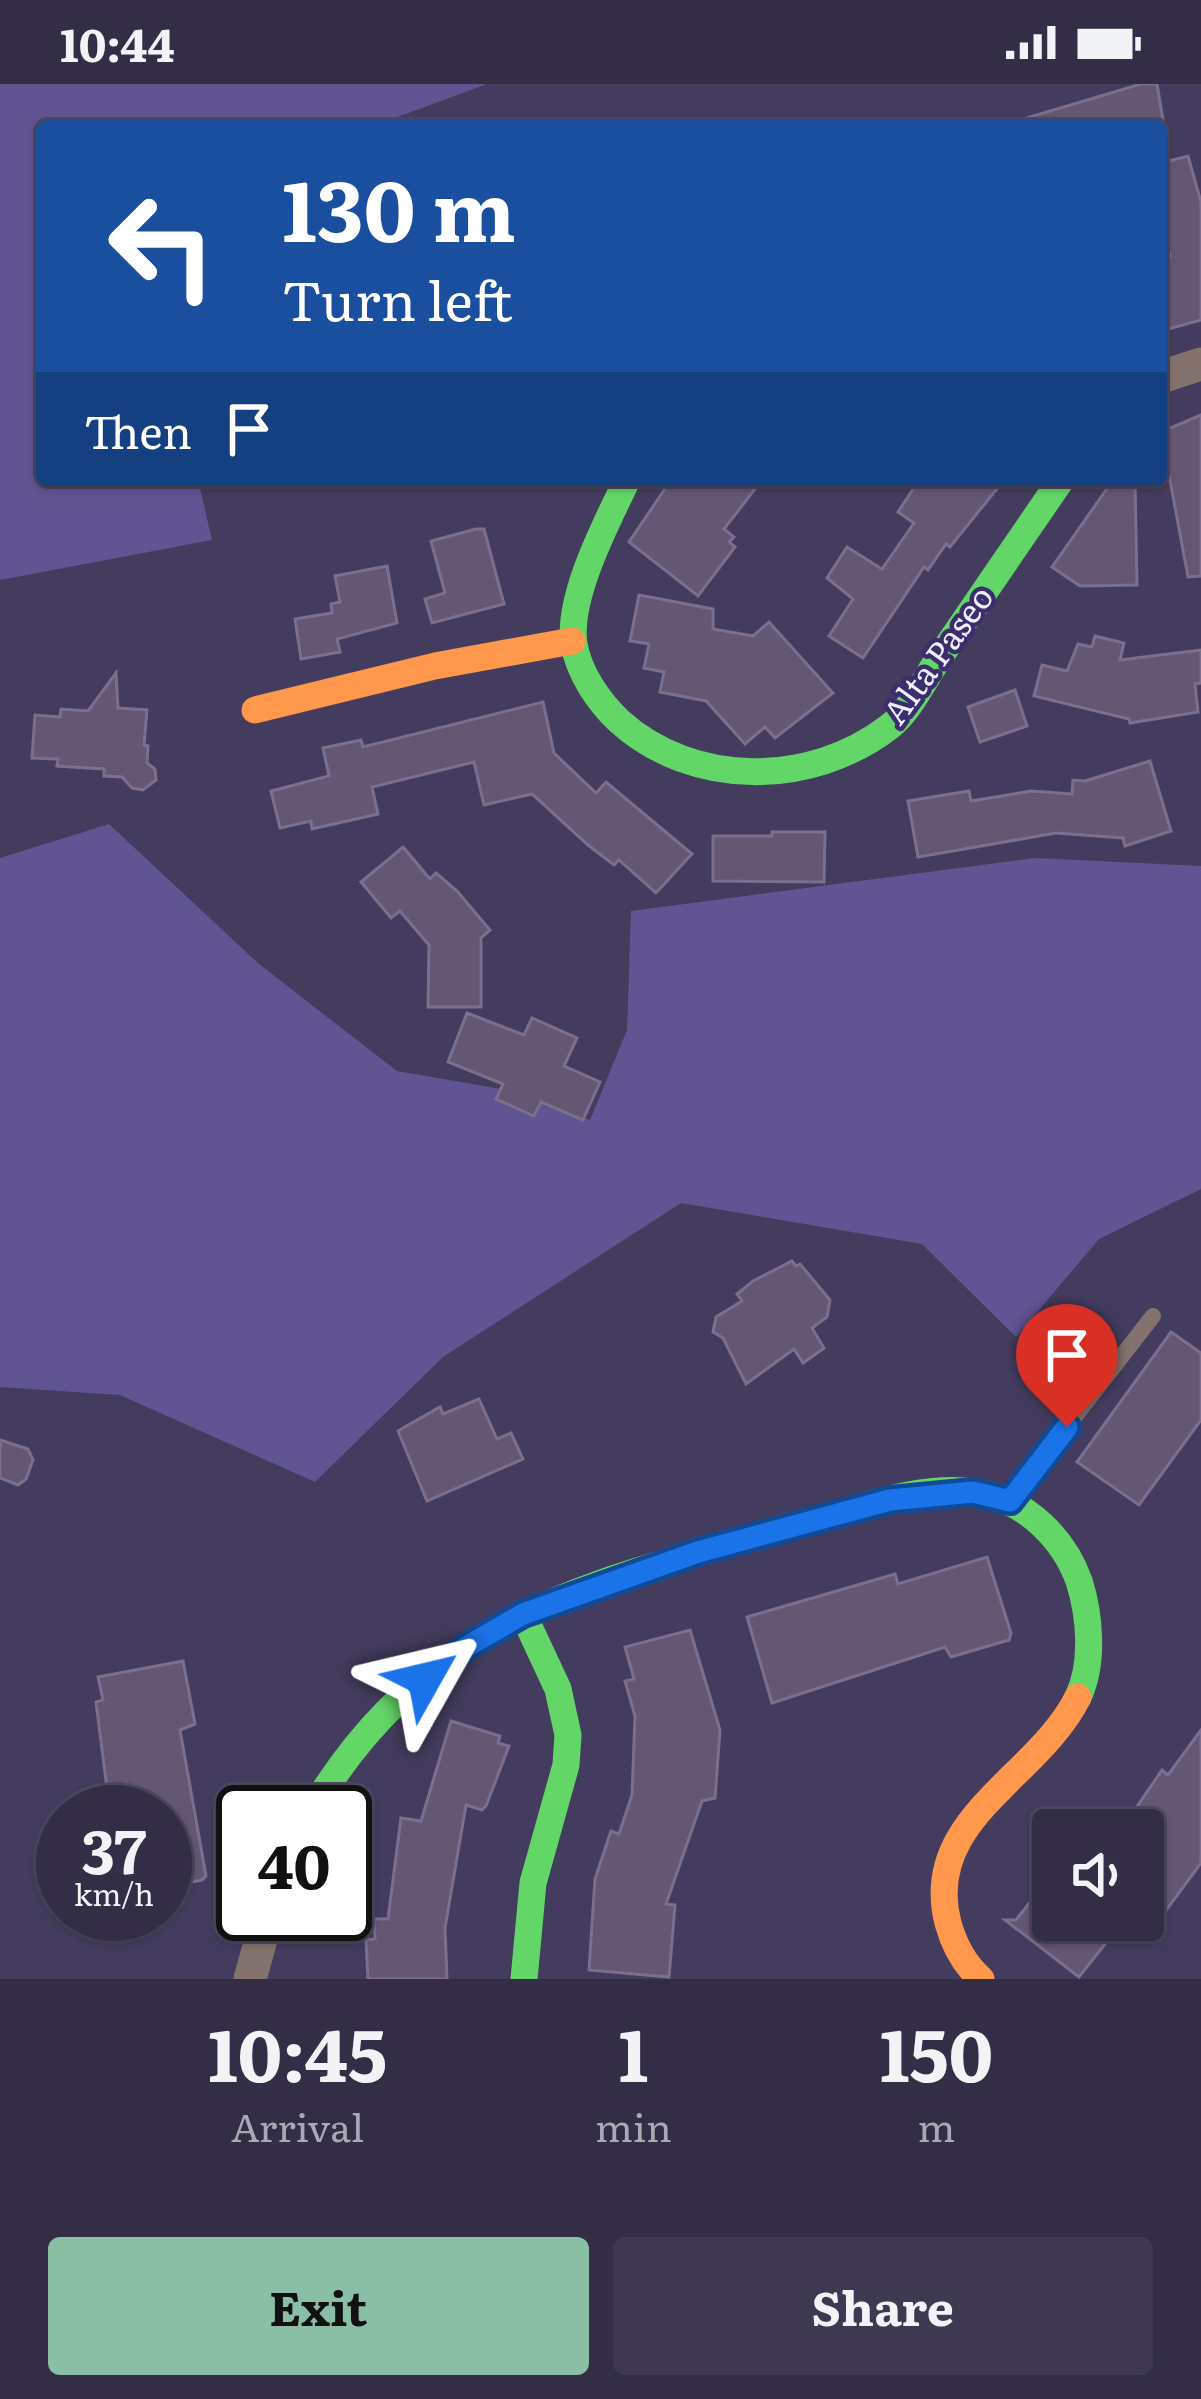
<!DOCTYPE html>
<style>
:root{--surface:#332d46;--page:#3e3951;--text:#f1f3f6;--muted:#a9a8b3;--line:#4e495f;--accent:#8abfa5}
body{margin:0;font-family:Literata,serif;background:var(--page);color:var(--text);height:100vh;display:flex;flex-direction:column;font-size:45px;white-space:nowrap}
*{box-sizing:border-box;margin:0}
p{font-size:39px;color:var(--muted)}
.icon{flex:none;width:66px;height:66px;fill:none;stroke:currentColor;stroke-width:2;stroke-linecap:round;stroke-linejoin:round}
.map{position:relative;height:1895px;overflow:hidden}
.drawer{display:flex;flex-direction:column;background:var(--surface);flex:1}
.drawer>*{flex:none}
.guide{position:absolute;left:36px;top:36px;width:1131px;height:366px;border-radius:12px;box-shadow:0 3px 9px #0004,0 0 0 3px var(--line);background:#1a4fa0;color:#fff;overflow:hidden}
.tools{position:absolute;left:1032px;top:1725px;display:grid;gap:24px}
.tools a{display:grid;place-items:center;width:132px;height:132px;border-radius:12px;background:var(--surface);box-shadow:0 3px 9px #0004,0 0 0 3px var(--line);font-size:60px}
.speed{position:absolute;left:36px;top:1701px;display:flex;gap:24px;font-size:60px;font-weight:700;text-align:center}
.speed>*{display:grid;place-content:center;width:156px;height:156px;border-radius:50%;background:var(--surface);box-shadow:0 3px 9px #0004,0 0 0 3px var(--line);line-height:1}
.speed small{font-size:30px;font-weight:400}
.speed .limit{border:6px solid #111;border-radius:18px;background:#fff;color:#111}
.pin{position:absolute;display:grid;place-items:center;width:102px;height:102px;color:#fff;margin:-123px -51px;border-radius:50% 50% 50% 0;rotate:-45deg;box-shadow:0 0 12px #0007}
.pin .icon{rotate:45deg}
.me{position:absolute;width:132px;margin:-66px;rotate:53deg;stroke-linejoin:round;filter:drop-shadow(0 0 9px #0008)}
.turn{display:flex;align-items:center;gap:42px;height:252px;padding:0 48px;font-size:54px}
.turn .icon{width:156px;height:156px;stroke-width:2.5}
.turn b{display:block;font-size:84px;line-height:102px}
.then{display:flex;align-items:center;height:114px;padding:0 48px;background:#0003;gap:24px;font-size:45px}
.eta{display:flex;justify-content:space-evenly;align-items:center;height:204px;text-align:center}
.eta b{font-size:72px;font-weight:700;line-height:84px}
.action{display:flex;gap:24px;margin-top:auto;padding:24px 48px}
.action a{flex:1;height:138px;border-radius:12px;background:var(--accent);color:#111;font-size:48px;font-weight:700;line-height:138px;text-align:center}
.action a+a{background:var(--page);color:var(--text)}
.status{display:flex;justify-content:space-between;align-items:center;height:84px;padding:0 60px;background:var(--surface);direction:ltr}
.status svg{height:33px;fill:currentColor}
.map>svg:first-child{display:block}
.green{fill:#605492}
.building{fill:#635774;stroke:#7a6f8c;stroke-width:3}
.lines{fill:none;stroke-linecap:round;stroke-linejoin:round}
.lane{stroke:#84726e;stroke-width:16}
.street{stroke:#84726e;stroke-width:33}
.fast{stroke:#63d668;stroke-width:27}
.slow{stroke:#ff974d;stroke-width:27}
.route-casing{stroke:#114b97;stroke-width:30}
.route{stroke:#1a73e8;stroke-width:21}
.labels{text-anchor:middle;stroke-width:9;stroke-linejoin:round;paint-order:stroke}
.street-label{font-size:33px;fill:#efeefd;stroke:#3c2e6c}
</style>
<div class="status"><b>10:44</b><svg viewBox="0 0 49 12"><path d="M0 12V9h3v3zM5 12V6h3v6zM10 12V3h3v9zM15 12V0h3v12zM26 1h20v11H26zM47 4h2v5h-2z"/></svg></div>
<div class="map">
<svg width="1201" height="1895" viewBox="0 0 1201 1895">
<rect width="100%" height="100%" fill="#443c5e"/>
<g class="green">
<path d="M0 0H487L373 42H42V396H198L212 456 0 496Z"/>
<path d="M109 740 259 880 397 987 513 1007 590 1036 627 946 631 827 1036 774 1201 782V1105L1099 1155 1016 1253 922 1160 681 1119 443 1273 315 1398 120 1311 0 1303V774Z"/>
</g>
<g class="building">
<path d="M1141 0H1157L1164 42H1024L1023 35Z"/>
<path d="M1188 72 1201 118V236L1161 247V175L1170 172 1161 136V79Z"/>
<path d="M1201 331V492L1188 493 1161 348Z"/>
<path d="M671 396H762L724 445 734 453 729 458 735 463 698 512 629 458Z"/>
<path d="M919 396H1004L950 463 946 460 928 486 924 483 863 574 829 552 853 515 827 494 847 463 882 485 914 439 898 428Z"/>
<path d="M1113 396H1135L1137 501 1080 502 1052 483Z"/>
<path d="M476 445H484L504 520 432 539 425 515 445 509 431 457Z"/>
<path d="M387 482 397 539 337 555 340 568 301 575 295 535 332 529 331 520 340 518 335 492Z"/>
<path d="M639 511 713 525V545L753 552 769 538 833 609 775 654 765 643 745 660 706 617 660 608 664 588 644 584 649 560 630 557Z"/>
<path d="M1095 552 1124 559 1120 576 1201 566V599L1195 600 1198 628 1130 639 1129 635 1034 612 1042 581 1067 587 1078 560 1092 563Z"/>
<path d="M116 589 118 624 147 626 144 661 148 662 147 679 155 685 156 696 143 706 132 704 122 693 104 692V685L57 682 58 675 32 674 35 631 60 633 61 625 88 627Z"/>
<path d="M1015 606 1027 642 980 658 968 623Z"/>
<path d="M543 618 554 669 596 709 606 698 692 770 656 809 619 776 614 781 588 761 532 710 484 721 474 678 372 703 378 730 312 745 311 737 280 744 271 707 329 692 323 664 361 656 363 663Z"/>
<path d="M1150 677 1171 747 1125 762 1123 754 1056 749 918 773 908 717 969 707 971 717 1031 707 1072 710 1073 696 1085 697Z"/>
<path d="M772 748H825L824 798 713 797V752H772Z"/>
<path d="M403 763 430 795 436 789 457 807 490 846 481 854V923H428L429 861 400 827 391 834 361 798Z"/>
<path d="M467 929 524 951 532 934 577 954 564 982 600 998 583 1036 541 1018 534 1032 496 1015 503 1000 448 978Z"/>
<path d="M792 1177 796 1182 800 1180 830 1216 827 1233 812 1244 824 1264 803 1279 794 1265 746 1300 723 1254 713 1248 716 1233 742 1217 737 1210 753 1197Z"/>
<path d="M1171 1248 1201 1269V1336L1139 1421 1077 1378Z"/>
<path d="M479 1315 497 1355 511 1349 523 1375 427 1417 398 1347 440 1323 443 1330Z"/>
<path d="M0 1356 28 1365 33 1376 26 1395 18 1401 0 1394Z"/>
<path d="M987 1473 1011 1549 1009 1556 951 1573 945 1563 772 1619 747 1533 895 1490 898 1500Z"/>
<path d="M690 1546 720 1646 715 1714 702 1717 666 1820 675 1821 669 1893 589 1886 595 1795 611 1747 619 1750 632 1711 635 1632 625 1597 634 1595 625 1563Z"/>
<path d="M183 1577 195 1640 180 1646 206 1792 202 1796 165 1803V1728H110L96 1618 103 1616 98 1593Z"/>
<path d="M451 1637 500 1652 498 1659 509 1662 486 1722 482 1726 466 1721 445 1844 447 1895H368L366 1856 375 1855 374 1835H388L401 1734 421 1737Z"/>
<path d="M1201 1646V1779L1159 1836 1143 1824V1746H1121L1162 1686 1168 1691Z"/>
<path d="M1053 1789V1836H1124L1079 1893 1005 1836H1016Z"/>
</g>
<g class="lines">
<path class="lane" d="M1010 1416 1153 1232"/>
<g class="street">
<path d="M1161 293 1201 280"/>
<path d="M250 1895 268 1830"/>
</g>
<g class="fast">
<path d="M627 396C607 438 567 513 574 560 579 589 598 617 619 637 693 704 811 703 889 643 909 628 923 598 937 577 978 517 1020 456 1061 396"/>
<path d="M523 1530 558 1605 568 1651 566 1681 533 1799 524 1895"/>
<path d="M311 1728C349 1663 401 1605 465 1564 565 1499 683 1474 796 1442 854 1426 922 1398 982 1409 1027 1418 1064 1455 1079 1497 1090 1531 1094 1580 1078 1613"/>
</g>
<g class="slow">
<path d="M255 626 435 582 572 557"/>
<path d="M981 1895C964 1880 954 1861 948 1839 921 1735 1038 1694 1078 1613"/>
</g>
</g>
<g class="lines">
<g class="route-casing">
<path id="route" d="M425 1595 466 1563 523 1530 698 1468 890 1416 973 1408 1010 1417 1067 1343"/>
</g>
<use href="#route" class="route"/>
</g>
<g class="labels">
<g class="street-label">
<text transform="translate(938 571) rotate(-54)" y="12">Alta Paseo</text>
</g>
</g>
</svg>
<div class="tools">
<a><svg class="icon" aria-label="sound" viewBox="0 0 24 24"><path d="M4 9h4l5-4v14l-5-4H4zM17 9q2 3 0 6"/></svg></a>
</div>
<div class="speed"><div>37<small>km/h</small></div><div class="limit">40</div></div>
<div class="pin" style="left:1067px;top:1343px;background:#d93025"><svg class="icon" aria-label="arrive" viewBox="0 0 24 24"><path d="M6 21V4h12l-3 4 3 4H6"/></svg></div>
<svg class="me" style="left:425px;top:1595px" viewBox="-20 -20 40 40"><path d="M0-17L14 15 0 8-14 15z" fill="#1a73e8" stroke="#fff" stroke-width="4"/></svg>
<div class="guide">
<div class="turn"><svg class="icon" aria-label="left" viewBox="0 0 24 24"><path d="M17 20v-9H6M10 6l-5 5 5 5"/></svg><div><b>130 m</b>Turn left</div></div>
<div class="then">Then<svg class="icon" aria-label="arrive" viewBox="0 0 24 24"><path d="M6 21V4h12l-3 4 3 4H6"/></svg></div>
</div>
</div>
<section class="drawer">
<div class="eta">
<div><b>10:45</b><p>Arrival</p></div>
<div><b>1</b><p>min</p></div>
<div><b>150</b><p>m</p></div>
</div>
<div class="action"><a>Exit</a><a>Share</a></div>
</section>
